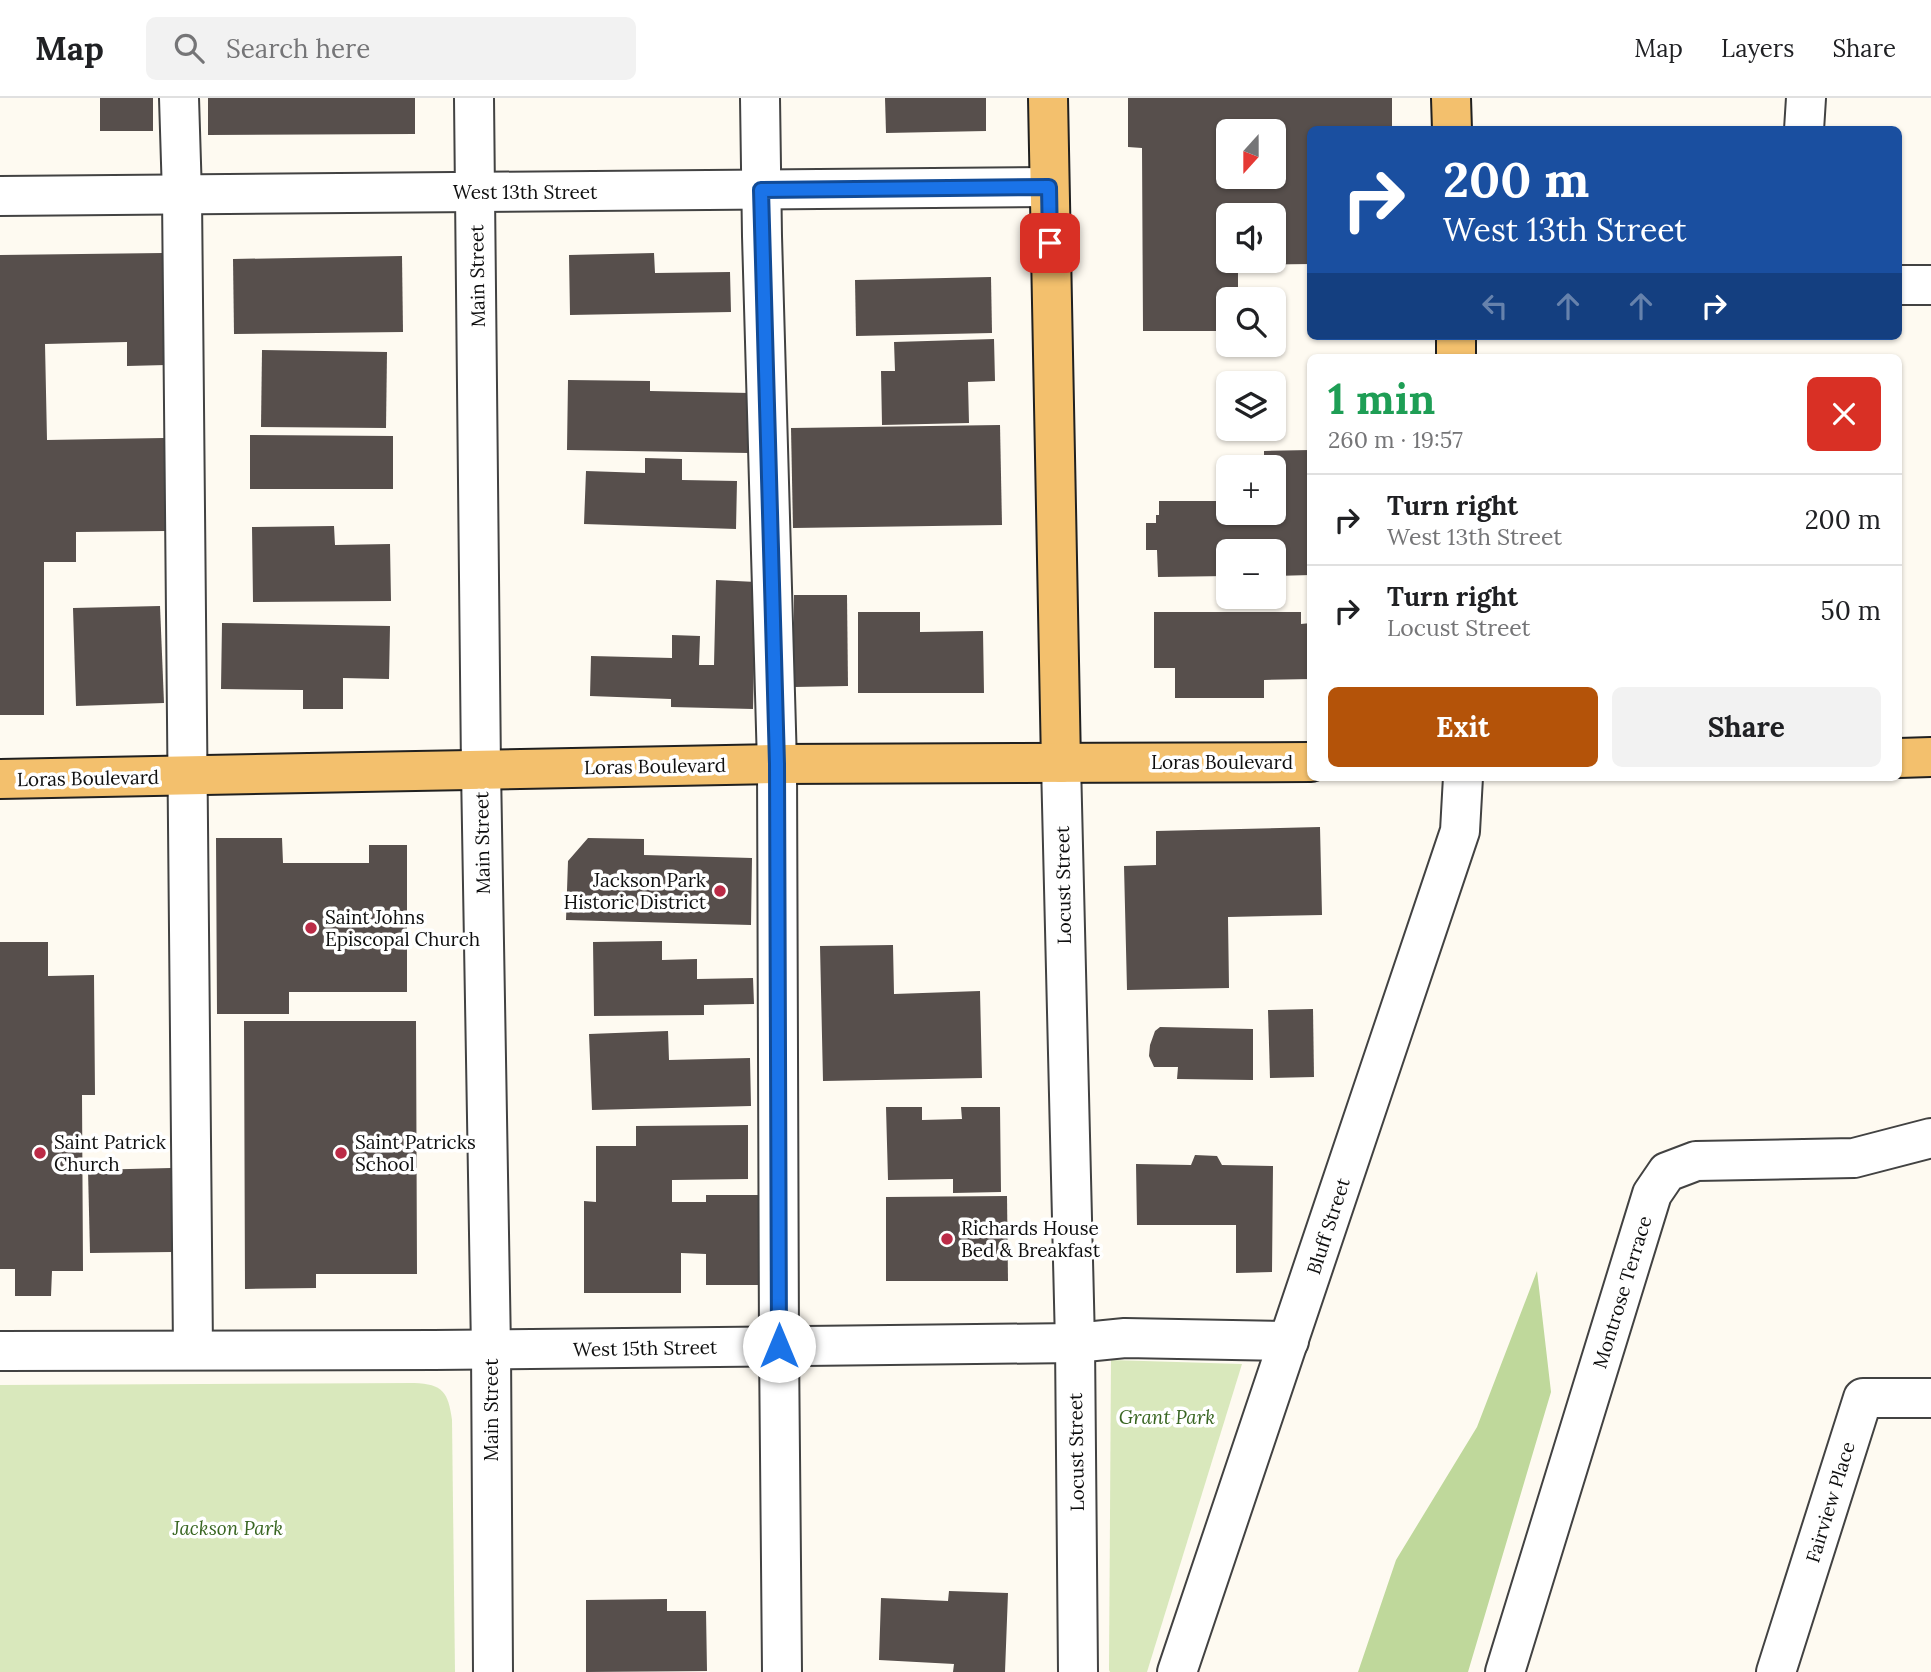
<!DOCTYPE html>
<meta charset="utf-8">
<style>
:root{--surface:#fff;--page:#f2f2f2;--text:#202124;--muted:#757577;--line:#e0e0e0;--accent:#b45309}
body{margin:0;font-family:Lora,serif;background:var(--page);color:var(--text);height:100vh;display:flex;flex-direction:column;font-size:26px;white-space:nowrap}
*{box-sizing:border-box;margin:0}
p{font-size:23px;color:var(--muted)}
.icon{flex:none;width:38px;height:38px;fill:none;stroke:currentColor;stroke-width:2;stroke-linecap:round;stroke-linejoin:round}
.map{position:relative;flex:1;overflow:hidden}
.drawer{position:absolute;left:1307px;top:256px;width:595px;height:427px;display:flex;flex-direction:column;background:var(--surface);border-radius:10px;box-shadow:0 2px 5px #0004}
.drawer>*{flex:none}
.banner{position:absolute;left:1307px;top:28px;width:595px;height:214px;border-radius:10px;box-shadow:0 2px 5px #0004;background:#1a4fa0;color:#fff;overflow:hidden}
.needle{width:46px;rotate:201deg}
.controls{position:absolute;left:1216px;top:21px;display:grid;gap:14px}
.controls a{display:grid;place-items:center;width:70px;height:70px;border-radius:10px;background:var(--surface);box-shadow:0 2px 5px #0004;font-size:35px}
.pin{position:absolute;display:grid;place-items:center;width:60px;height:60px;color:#fff;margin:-30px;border-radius:14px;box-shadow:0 4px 10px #0006}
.me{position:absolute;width:77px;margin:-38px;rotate:0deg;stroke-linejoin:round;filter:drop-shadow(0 0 5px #0008)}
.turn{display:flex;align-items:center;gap:24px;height:147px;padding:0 21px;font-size:32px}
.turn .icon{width:91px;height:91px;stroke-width:2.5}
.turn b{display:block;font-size:49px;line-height:60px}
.lanes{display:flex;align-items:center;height:66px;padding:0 21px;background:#0003;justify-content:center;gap:35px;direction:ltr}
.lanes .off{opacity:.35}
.round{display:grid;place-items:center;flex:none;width:74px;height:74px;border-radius:10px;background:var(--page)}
.summary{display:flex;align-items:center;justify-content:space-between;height:119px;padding:0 21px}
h1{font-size:42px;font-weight:800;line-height:52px;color:#1e9e55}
.button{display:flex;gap:14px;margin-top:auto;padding:14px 21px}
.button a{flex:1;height:80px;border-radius:10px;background:var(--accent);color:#fff;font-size:28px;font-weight:800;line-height:80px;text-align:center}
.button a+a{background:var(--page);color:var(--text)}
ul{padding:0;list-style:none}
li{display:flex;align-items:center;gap:21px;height:91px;padding:0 21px;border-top:2px solid var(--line)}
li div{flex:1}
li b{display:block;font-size:26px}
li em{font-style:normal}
header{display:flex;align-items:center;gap:42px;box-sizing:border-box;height:98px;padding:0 35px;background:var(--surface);border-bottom:2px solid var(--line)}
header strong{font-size:33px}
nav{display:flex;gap:38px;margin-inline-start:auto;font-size:24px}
.search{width:490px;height:63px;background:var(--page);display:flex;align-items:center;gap:18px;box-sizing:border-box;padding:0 24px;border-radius:10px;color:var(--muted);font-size:26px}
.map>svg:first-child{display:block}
.green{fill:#d9e8bc}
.forest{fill:#bfd89b}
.building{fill:#574f4c;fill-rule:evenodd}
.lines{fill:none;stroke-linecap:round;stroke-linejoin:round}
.minor-casing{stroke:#424242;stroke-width:42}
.major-casing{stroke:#202020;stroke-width:42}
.minor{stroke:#fff;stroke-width:38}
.major{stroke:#f3c06d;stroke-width:38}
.route-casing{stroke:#114b97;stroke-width:18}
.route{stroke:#1a73e8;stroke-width:12}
.poi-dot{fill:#bb2b46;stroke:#fff;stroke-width:2.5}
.labels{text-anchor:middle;stroke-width:7;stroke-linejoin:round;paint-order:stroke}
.street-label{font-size:19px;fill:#0f0f0f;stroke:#fff}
.poi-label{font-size:19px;fill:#0f0f0f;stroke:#fff;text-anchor:start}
.park-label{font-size:19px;font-style:italic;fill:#386521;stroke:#fff}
</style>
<header>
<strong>Map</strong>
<div class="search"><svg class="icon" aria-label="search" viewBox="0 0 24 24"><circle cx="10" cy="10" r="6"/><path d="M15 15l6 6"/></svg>Search here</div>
<nav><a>Map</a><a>Layers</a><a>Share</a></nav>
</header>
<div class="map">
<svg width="1931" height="1574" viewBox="0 0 1931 1574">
<rect width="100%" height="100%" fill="#fefaf1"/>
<g class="green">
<path d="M1111 1262 1242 1266 1147 1574H1110L1109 1572Z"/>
<path d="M414 1285C443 1286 448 1294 452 1322L455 1574H0V1287Z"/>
</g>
<path class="forest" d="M1537 1173 1551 1294 1468 1574H1358L1396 1462 1477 1329Z"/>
<g class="building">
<rect x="100" y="0" width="53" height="33"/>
<path d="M208 0H415V36L208 37Z"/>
<path d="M885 0H986V33L886 35Z"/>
<path d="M1128 0H1392V32H1311V166L1238 167V201H1228V233H1143L1142 50 1128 49ZM1228 33H1274V79H1228ZM1228 117H1274V163H1228Z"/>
<path d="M163 155 166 267 127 268V244L45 246 47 342 164 340 166 433 76 434V464H44V617H0V157Z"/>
<path d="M654 155 655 175 730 174 731 214 570 217 569 157Z"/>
<path d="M402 158 403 234 234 236 233 161Z"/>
<path d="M991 179 992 235 856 238 855 182Z"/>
<path d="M994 241 995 283 968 284 969 325 882 327 881 273H895L894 244Z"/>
<path d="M262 252 387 254 386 330 261 329Z"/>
<path d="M568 282 650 283V293L750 295 749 355 567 352Z"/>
<path d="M1000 327 1002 427 793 430 791 330Z"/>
<path d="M250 337 393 338V391H250Z"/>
<path d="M1311 352V477L1274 478V453H1228V478L1158 479 1157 452H1146V425H1156V417H1159V403H1228V415H1274V369H1264V353Z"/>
<path d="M645 360 682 361V382L737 383 736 431 584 426 586 373 645 375Z"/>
<path d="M334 428 335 447 390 446 391 503 253 504 252 429Z"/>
<path d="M716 482 756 484 753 611 671 609V601L590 598 591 558 672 560V537L700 538 699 567H714Z"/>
<path d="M794 497H847L848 588 794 589Z"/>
<path d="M160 508 164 605 76 608 73 510Z"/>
<path d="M858 514H920V534L983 533 984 595H858Z"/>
<path d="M1154 514H1301V526L1311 525V581L1264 582V600H1175V570H1154Z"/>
<path d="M222 525 390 528 389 581 343 580V611H303V592L221 591Z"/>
<path d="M1320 729 1322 817 1228 819 1229 890 1127 892 1124 768 1156 767V733Z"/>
<path d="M216 740H282L283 765H369V747H407V894H289V916H217Z"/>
<path d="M588 740 644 741V757L752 760 751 827 566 822 568 763Z"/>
<path d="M662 843V862L697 861V881L753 880 754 906 704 907V917L594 918 593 844Z"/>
<path d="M0 844H48V878L94 877 95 997H82L83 1173H52L51 1198H15V1171H0Z"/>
<path d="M893 847 894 896 980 893 982 980 823 983 820 848Z"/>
<path d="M1313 911 1314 979 1270 980 1268 912Z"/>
<path d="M244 923H416L417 1176H316V1190L245 1191Z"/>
<path d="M1160 929 1253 931V982L1177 981 1178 969H1154L1149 958 1150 947 1155 933Z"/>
<path d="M668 933 669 962 750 960 751 1008 592 1012 589 936Z"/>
<path d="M886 1009H922V1022L962 1021 961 1009H1000L1001 1094 953 1095V1081L888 1082Z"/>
<path d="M748 1027V1081L672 1082V1104H706V1097H765V1187H706V1156L681 1155V1195H584V1103L596 1104V1048H636V1028Z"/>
<path d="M1195 1057 1217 1058 1222 1067 1273 1068 1272 1174 1236 1175V1127H1137L1136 1066 1191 1067Z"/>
<path d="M171 1070 172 1154 90 1155 88 1072Z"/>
<path d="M1007 1098 1008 1183H886V1099Z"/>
<path d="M949 1493 1008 1495 1005 1574H953L954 1566 879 1562 881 1500 948 1503Z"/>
<path d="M667 1501V1513H706L707 1573 586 1574V1502Z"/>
</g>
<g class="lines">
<g class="minor-casing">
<g id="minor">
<path d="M179 0 182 97 193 1252"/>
<path d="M474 0 481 671 491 1251 493 1574"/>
<path d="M760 0 762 138 777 666 779 1248 782 1574"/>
<path d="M1804 32 1806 0"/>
<path d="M0 98 1049 89"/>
<path d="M1899 187H1931"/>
<path d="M1061 665 1075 1245 1078 1574"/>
<path d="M0 1253 434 1252 1075 1245 1125 1240 1289 1243"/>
<path d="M1177 1574 1460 733 1463 679"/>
<path d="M1505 1574 1652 1096 1667 1074 1696 1063 1854 1060 1931 1040"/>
<path d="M1776 1574 1863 1300H1931"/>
</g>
</g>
<g class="major-casing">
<g id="major">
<path d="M1048 0 1061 665"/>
<path d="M1451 0 1452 32"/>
<path d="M1456 238V259"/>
<path d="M1899 660 1931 659"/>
<path d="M0 681 777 666 1311 664"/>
</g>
</g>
<use href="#minor" class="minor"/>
<use href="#major" class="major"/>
</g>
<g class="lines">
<g class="route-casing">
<path id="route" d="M779 1248 777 666 761 92 1049 89 1050 145"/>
</g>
<use href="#route" class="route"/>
</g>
<g class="poi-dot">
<circle cx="720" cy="793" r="7"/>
<circle cx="311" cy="830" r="7"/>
<circle cx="40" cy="1055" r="7"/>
<circle cx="341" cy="1055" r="7"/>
<circle cx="947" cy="1141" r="7"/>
</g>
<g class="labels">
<g class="street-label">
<text x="525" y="101">West 13th Street</text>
<text transform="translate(477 178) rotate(-91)" y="7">Main Street</text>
<text x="1222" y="671">Loras Boulevard</text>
<text transform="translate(655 668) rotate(-1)" y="7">Loras Boulevard</text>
<text transform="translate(88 680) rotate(-1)" y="7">Loras Boulevard</text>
<text transform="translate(482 745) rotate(-91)" y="7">Main Street</text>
<text transform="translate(1063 787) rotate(-91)" y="7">Locust Street</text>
<text transform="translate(1328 1128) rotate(-72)" y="7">Bluff Street</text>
<text transform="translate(1622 1194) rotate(-73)" y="7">Montrose Terrace</text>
<text transform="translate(645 1250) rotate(-1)" y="7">West 15th Street</text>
<text transform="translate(491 1312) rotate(-90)" y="7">Main Street</text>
<text transform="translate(1076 1354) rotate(-91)" y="7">Locust Street</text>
<text transform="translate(1830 1404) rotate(-73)" y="7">Fairview Place</text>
</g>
<g class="poi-label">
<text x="706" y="789" text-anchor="end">Jackson Park<tspan x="706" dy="22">Historic District</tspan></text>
<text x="325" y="826">Saint Johns<tspan x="325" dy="22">Episcopal Church</tspan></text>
<text x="54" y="1051">Saint Patrick<tspan x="54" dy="22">Church</tspan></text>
<text x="355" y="1051">Saint Patricks<tspan x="355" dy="22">School</tspan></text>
<text x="961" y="1137">Richards House<tspan x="961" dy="22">Bed &amp; Breakfast</tspan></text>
</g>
<g class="park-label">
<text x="1167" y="1326">Grant Park</text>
<text x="228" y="1437">Jackson Park</text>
</g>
</g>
</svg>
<div class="controls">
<a><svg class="needle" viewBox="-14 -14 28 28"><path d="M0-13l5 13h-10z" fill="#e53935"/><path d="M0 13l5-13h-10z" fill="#757577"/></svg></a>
<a><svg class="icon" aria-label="sound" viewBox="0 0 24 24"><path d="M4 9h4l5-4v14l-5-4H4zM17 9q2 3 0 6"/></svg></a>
<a><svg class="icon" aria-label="search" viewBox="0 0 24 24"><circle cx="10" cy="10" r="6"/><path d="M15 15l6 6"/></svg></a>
<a><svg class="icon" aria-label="layers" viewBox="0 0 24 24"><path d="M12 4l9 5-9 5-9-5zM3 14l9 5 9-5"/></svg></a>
<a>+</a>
<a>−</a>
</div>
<div class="pin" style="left:1050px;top:145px;background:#d93025"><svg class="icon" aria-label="arrive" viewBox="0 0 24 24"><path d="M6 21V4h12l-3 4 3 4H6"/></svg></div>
<svg class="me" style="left:779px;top:1248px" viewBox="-20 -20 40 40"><circle r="19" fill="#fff"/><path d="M0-13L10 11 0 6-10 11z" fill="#1a73e8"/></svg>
<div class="banner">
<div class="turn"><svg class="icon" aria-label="right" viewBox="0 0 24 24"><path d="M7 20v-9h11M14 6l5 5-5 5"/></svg><div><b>200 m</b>West 13th Street</div></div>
<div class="lanes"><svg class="icon off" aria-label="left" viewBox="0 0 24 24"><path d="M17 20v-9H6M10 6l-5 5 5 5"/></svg><svg class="icon off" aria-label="ahead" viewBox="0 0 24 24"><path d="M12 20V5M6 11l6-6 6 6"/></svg><svg class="icon off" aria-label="ahead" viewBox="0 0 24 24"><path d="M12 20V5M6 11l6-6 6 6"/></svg><svg class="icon" aria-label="right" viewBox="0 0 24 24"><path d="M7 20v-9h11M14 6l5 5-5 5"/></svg></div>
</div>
<section class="drawer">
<div class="summary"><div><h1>1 min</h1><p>260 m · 19:57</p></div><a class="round" style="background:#d93025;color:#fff"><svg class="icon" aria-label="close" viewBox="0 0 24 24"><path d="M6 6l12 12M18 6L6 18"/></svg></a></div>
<ul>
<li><svg class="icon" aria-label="right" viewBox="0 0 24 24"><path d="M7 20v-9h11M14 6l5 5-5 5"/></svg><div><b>Turn right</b><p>West 13th Street</p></div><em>200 m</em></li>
<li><svg class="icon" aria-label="right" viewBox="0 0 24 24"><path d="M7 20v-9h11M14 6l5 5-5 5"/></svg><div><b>Turn right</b><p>Locust Street</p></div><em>50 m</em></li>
</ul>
<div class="button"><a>Exit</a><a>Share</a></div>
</section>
</div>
